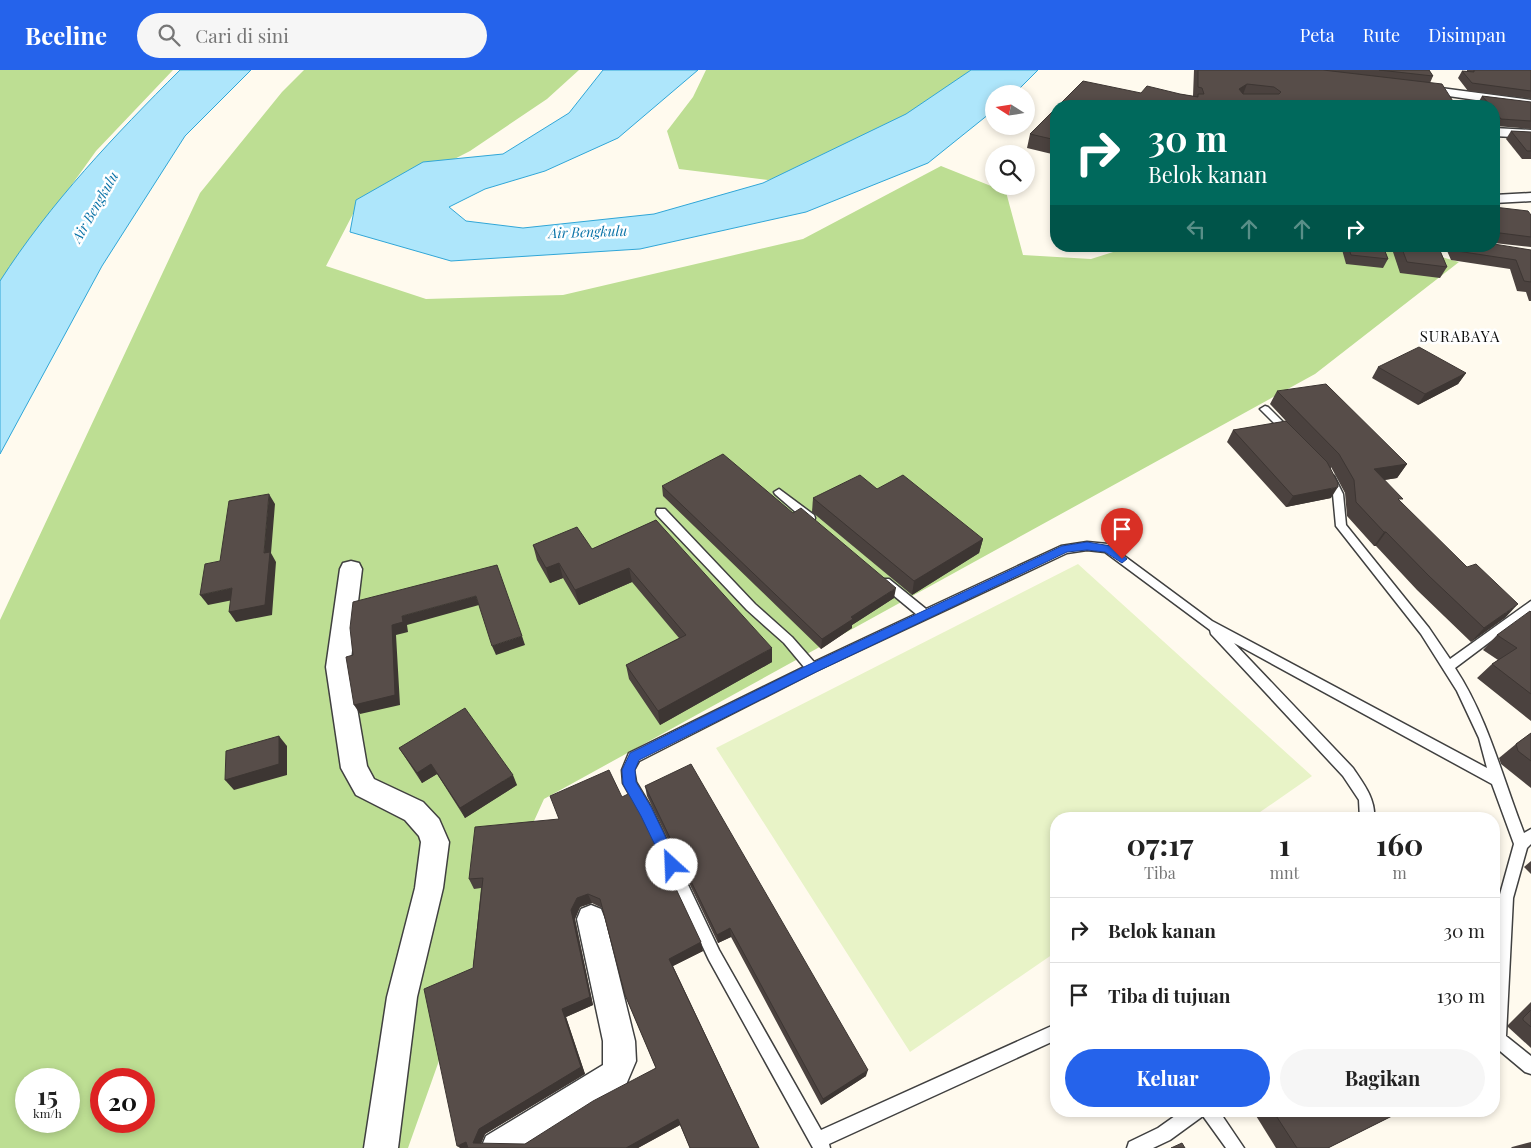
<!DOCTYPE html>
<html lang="id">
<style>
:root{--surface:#fff;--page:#f6f6f6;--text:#222;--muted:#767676;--line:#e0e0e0;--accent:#2563eb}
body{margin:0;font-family:"Playfair Display",serif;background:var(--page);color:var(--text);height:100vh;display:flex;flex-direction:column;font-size:19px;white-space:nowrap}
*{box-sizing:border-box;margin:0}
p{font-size:16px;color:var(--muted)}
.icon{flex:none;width:28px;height:28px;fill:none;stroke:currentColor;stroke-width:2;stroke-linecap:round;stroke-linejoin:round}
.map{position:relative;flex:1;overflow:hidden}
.sheet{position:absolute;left:1050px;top:742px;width:450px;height:305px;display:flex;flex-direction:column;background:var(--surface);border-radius:20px;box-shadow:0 2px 8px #0003}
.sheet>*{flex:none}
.hud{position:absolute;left:1050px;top:30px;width:450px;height:152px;border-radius:20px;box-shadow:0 2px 8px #0003;background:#00695c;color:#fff;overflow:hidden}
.needle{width:32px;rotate:282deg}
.buttons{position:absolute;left:985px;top:15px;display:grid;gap:10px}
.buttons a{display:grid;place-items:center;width:50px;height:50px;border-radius:50%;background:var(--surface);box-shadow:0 2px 8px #0003;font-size:25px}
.speed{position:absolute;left:15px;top:998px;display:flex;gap:10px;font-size:25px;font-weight:700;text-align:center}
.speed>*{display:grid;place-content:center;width:65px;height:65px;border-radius:50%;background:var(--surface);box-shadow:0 2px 8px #0003;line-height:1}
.speed small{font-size:12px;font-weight:400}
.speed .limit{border:8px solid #d22;background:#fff;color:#111}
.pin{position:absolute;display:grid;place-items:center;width:42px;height:42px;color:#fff;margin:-51px -21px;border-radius:50% 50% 50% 0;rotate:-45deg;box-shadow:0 0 5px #0007}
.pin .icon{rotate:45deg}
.me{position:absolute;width:55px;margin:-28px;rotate:335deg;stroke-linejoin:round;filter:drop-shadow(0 0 4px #0008)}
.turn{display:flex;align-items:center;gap:18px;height:105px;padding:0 15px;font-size:22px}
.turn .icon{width:65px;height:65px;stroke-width:2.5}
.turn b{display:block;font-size:35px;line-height:42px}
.lanes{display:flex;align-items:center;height:48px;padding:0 15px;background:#0003;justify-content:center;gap:25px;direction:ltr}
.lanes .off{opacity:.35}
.eta{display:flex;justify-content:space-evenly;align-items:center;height:85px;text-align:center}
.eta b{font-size:30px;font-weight:700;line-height:35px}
.primary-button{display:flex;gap:10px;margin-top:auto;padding:10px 15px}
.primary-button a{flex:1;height:58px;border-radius:30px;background:var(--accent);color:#fff;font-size:20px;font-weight:700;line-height:58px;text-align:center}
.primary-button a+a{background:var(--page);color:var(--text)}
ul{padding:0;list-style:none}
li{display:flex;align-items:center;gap:15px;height:65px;padding:0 15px;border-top:1px solid var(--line)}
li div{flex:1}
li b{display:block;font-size:19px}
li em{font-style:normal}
header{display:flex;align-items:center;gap:30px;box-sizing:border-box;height:70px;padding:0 25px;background:var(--accent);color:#fff}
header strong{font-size:24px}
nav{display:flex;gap:28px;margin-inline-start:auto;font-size:18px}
.search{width:350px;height:45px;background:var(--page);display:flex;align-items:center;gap:12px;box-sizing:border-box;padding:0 18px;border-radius:28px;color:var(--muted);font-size:19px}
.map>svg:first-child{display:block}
.forest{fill:#bdde93;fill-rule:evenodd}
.pitch{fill:#e8f3c7}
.water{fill:#aee6fb;stroke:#30a6d7}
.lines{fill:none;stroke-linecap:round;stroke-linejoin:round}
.lane-casing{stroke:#404040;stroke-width:3}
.street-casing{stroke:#404040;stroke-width:3}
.lane{fill:#fff;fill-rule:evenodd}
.street{fill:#fff;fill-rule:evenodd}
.wall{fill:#4b423f;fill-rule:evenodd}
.shaded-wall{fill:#3d3633}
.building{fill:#574d49;stroke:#3d3633;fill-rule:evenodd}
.route{fill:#2563eb;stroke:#184099}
.labels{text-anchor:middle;stroke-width:5;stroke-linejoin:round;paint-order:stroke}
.far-water-label{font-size:14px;font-style:italic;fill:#0d75a9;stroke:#fff}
.far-quarter-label{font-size:15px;letter-spacing:1px;fill:#0d0d0d;stroke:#fff}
</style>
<header>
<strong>Beeline</strong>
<div class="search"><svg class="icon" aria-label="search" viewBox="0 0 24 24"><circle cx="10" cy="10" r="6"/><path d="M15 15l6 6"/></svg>Cari di sini</div>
<nav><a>Peta</a><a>Rute</a><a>Disimpan</a></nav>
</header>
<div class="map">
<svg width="1531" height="1078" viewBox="0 0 1531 1078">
<rect width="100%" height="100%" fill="#fffaee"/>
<g class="forest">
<path d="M0 0H173L96 81 0 215Z"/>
<path d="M304 0H579L547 29 470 81 355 140 326 196 426 229 563 225 803 169 941 96 1006 122 1023 185 1091 189 1132 176H1403L1459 192 1315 304 544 729 489 850 408 1078H0V550L200 123 282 22ZM26 1009H69V1051H26ZM101 1009H144V1051H101Z"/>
<path d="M706 0H978L943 28 833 89 768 110 679 99 667 61 693 27Z"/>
</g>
<path class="pitch" d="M1078 494 1312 706 1250 749H1056V882L910 982 716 678Z"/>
<g class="water">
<path d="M180 0H251L185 66 102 196 0 384V211C50 133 115 65 180 0Z"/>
<path d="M603 0H698L618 68 545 101 485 119 449 137 466 151 523 158 654 144 763 113 906 44 971 0H1038L1014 24H994V40L928 93 806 142 640 179 451 191 350 162 356 130 423 92 503 84 569 43Z"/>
</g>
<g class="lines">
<g class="lane-casing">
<g id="lane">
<path d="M1265 336 1268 337 1292 361V365H1286L1260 339Z"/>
<path d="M1331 405 1334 406 1343 424 1346 455 1429 558 1450 589 1531 531V541L1455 598C1488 648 1502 707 1524 763L1531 759V774L1527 778 1513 828 1506 966 1531 986V1004L1525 1002 1494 976V910L1499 828 1514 774 1492 714 1234 573 1353 698C1363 713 1376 729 1374 749H1360L1359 730 1343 706 1211 564 1210 560 1105 482 1087 480 1067 483 816 601 639 691 634 700 636 712 651 737 719 880 821 1060 1056 954V970L829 1074 830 1078H813L709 890 641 745 623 713 622 700 629 683 804 597 784 573 747 540 657 445 656 442 657 439H665L755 534 792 567 814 592 916 544 881 515 880 512 881 509H889L926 539 1061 476 1087 472 1108 474 1212 551 1487 698 1479 668 1457 621 1421 564 1336 456 1333 424 1326 408Z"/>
<path d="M779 419 814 445 815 448 814 451H806L775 424 774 422Z"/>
<path d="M1182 1041H1219L1244 1078H1226L1203 1046 1170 1070 1153 1078H1127L1129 1072 1158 1058Z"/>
</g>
</g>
<g class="street-casing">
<g id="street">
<path d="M1418 15 1531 30V38L1414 21 1412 19 1414 17Z"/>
<path d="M1494 58 1531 60V68L1494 66Z"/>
<path d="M1531 123V131L1494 133V125Z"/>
<path d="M351 491 359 493 362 499 350 597 367 696 374 709 423 732 439 749 449 772 443 818 417 927 398 1078H364L387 927 415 818 421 772 419 766 405 750 356 725 341 698 326 597 340 499 343 493Z"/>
<path d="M591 835 601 839 605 849 635 971 636 991 625 1017 529 1078H481L486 1066 603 995V971L577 849 581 839Z"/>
</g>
</g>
<use href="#lane" class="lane"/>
<use href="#street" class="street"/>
</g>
<g class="wall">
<path d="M1194 0H1429L1433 6 1430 13 1456 36H1058L1141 23 1180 24 1193 26Z"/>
<path d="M1467 0H1531V29L1468 21 1458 8 1462 1H1467Z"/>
<path d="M1482 26 1531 32V59L1496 56 1494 53V36H1480L1478 33Z"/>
<path d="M1056 38V85L1027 78 1030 64Z"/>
<path d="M1511 61 1531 62V89H1522L1506 69Z"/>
<path d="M1494 137 1531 145V177L1494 173Z"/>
<path d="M1341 176H1383L1388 189 1383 198 1346 194Z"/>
<path d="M1393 176H1438L1447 197 1440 208 1400 203 1392 179Z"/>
<path d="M1445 176H1494L1531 180V231H1529L1526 222 1517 221 1510 199 1451 190Z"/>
<path d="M1378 297 1466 303 1458 314 1418 335 1372 308Z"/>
<path d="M1277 321 1407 394 1397 408 1384 410 1400 432 1506 547 1471 572 1417 520 1376 476H1374L1347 446 1345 423 1331 397V428L1286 437 1227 372 1233 360 1286 351 1270 334Z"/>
<path d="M662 416 894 528 852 555V558L821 579 663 426Z"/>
<path d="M877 419 983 469 979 483 912 525 812 442 813 428Z"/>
<path d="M656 450 772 592 660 655 629 609 626 595 679 568 632 512 579 535 563 508 550 513 537 490 533 475 592 479Z"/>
<path d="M1531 542V651L1477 608 1492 594 1498 590 1483 580 1497 565Z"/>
<path d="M1531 663V718L1501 694 1499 688 1516 674Z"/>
<path d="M399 678 517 715 465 748 437 704 422 713Z"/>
<path d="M645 716 866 1006 821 1035 731 867 718 873 647 726Z"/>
<path d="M622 727 703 881 673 896 759 1078H690L680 1055 638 1078H460L473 898 481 818 474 819 469 809ZM592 833 602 838 625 925 656 998 525 1074H481L485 1064 585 1004 566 947 593 935 575 849 580 837Z"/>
<path d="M1531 791V804L1524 797Z"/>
<path d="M1531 932V978L1508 957V955Z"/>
<path d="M1253 1041H1402L1328 1078H1276Z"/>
<path d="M1531 1072V1078H1511L1512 1077Z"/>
</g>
<g class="shaded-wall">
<path d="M1247 14 1242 27 1239 19Z"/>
<path d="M1466 303 1458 314 1418 335 1425 324Z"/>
<path d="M1407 394 1397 408 1365 413 1374 399Z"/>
<path d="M1338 417 1331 428 1286 437 1293 426Z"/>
<path d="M269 424 275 434 271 483 276 492 272 545 236 552 229 542 264 483Z"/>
<path d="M1384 462H1386L1376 476H1374Z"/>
<path d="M983 469 979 483 912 525 914 511Z"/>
<path d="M559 493 563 508 550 513 546 498Z"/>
<path d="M629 498 632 512 579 535 575 520Z"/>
<path d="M232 518 238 529 208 535 200 525Z"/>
<path d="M896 518 894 528 852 555V558L821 579 822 569 851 547Z"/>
<path d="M476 526 479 535 407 555 408 562 396 565 400 635 360 644 354 635 392 555 402 546Z"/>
<path d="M1518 534 1506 547 1471 572 1484 558Z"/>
<path d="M522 566 525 575 496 585 492 576Z"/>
<path d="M772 578V592L660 655 658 641Z"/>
<path d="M279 666 287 676V705L234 720 225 710Z"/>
<path d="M431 694 437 704 422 713 417 703Z"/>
<path d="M513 705 517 715 465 748 460 738Z"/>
<path d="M588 824 592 833 580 837 575 849 593 935 566 947 585 1004 485 1064 479 1078 473 1073 479 1059 562 939 571 840 577 828Z"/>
<path d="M730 858 731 867 718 873 717 865Z"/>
<path d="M701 872 703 881 671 897 669 889Z"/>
<path d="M868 1000 866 1006 821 1035 823 1029Z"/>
<path d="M678 1049 680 1055 638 1078H626Z"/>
<path d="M466 1072 471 1078H460L457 1076Z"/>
</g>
<g class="building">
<path d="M1198 0H1323L1442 14 1456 36H1058L1083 11 1141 23 1147 16 1180 24 1198 27V24H1204L1202 18 1198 17ZM1247 14 1274 17 1281 22 1279 24H1243L1239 19Z"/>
<path d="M1379 0H1429L1433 6Z"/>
<path d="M1474 0H1531V21L1472 13 1462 1 1474 2Z"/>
<path d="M1482 26 1531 32V51L1501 49 1494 40V36H1491Z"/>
<path d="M1056 38V70L1030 64Z"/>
<path d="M1511 61 1531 62V81H1527Z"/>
<path d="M1494 137 1528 141 1531 145V167L1500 163 1498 164 1494 165Z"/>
<path d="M1494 174 1531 180V212L1524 211 1516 190 1457 181 1455 176H1494Z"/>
<path d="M1348 176H1383L1388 189 1351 185Z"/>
<path d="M1401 176H1438L1447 197 1407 192Z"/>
<path d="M1419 277 1466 303 1425 324 1378 297Z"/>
<path d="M1326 314 1407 394 1374 399 1403 429H1398L1467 497 1476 494 1518 534 1484 558 1429 506 1386 462H1384L1356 432 1354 410 1339 384 1277 321Z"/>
<path d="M1286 351 1327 392 1338 413V417L1293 426 1233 360Z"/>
<path d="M723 384 793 443 801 438 896 518 851 547 853 549 822 569 662 416Z"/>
<path d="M860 405 877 419 903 405 983 469 914 511 813 428Z"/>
<path d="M269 424 264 483 270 482 265 535 229 542 232 518 200 525 205 494 220 491 229 431Z"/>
<path d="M656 450 772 578 658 641 626 595 686 565 629 498 575 520 559 493 546 498 533 475 577 457 592 479Z"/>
<path d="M497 495 522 566 492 576 476 526 402 546 403 552 392 555 395 625 354 635 346 587 353 585 350 558 353 532Z"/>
<path d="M1530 541 1531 542V624L1492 594 1517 578 1497 565Z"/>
<path d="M465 638 513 705 460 738 431 694 417 703 399 678Z"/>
<path d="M1531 663V691L1518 681 1516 674Z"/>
<path d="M279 666V694L225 710 226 681Z"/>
<path d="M691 694 868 1000 823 1029 730 858 717 865 645 716Z"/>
<path d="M609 700 622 727 630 723 637 736 701 872 669 889 759 1078H690L678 1049 626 1078H468L466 1072 457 1076 424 919 473 898 483 808 469 809 475 757 559 749 550 726ZM588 824 600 829 625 925 656 998 593 1031 525 1074 473 1073 479 1059 581 997 562 939 590 927 571 840 577 828Z"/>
<path d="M1531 940V957L1523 950V948Z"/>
<path d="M1273 1041H1402L1328 1078H1297Z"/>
<path d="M1182 1073 1185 1078H1171Z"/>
</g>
<path class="route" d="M1087 472 1111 476 1127 489 1122 493 1105 482 1087 480 1067 482 816 602 639 690 635 700 636 712 651 737 679 795 677 800 672 802 667 800 641 746 623 714 622 700 630 683 808 595 1062 476Z"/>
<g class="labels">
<g class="far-water-label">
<text transform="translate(95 137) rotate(-60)" y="5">Air Bengkulu</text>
<text transform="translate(588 162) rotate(-2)" y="5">Air Bengkulu</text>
</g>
<g class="far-quarter-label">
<text x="1460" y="272">SURABAYA</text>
</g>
</g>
</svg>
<div class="buttons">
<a><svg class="needle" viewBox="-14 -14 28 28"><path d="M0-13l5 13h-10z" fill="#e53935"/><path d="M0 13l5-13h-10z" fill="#767676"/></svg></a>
<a><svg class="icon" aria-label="search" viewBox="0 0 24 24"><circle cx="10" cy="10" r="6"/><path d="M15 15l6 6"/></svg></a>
</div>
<div class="speed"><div>15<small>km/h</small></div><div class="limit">20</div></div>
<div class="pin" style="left:1122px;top:489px;background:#d93025"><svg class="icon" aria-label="arrive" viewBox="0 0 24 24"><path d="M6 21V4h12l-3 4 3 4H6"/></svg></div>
<svg class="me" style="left:672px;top:795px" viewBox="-20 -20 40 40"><circle r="19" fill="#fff"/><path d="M0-13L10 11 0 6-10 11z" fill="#2563eb"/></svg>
<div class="hud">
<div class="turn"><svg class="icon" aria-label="right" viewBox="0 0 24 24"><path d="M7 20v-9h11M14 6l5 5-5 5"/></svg><div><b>30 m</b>Belok kanan</div></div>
<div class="lanes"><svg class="icon off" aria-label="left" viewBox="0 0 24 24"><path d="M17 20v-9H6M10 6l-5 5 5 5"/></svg><svg class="icon off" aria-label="ahead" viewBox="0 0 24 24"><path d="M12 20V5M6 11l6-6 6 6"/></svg><svg class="icon off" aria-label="ahead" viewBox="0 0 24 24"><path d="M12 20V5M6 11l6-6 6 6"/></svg><svg class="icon" aria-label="right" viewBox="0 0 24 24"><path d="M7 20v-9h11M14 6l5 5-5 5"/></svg></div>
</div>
<section class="sheet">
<div class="eta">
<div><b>07:17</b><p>Tiba</p></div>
<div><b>1</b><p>mnt</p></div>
<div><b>160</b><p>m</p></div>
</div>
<ul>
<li><svg class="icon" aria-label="right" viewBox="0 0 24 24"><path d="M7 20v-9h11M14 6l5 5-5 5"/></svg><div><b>Belok kanan</b></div><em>30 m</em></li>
<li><svg class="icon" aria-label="arrive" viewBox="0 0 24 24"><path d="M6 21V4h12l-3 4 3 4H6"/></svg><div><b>Tiba di tujuan</b></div><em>130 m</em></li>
</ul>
<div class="primary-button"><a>Keluar</a><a>Bagikan</a></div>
</section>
</div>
